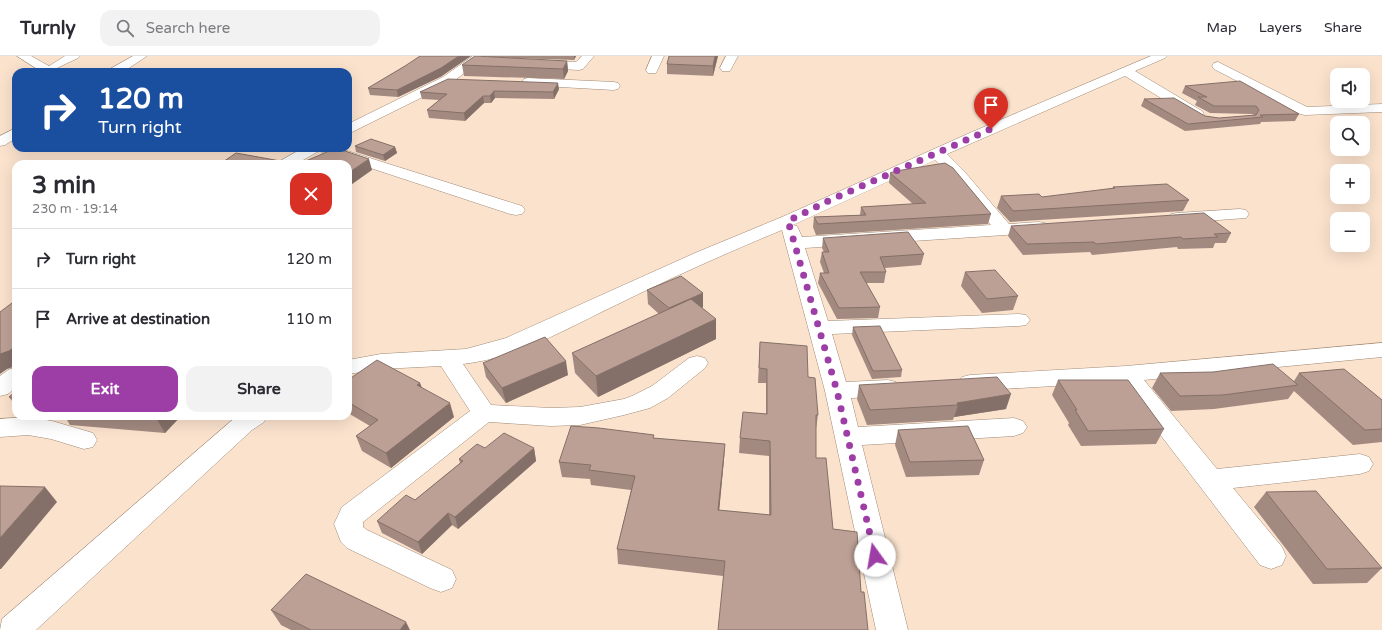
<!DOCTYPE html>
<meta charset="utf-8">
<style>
:root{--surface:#fff;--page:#f2f2f3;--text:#2b2b33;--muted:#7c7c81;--line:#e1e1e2;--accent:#9d3ea7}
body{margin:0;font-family:"Varela Round",sans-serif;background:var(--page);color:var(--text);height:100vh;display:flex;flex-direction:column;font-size:15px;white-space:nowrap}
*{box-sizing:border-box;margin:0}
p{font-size:13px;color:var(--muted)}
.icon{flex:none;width:22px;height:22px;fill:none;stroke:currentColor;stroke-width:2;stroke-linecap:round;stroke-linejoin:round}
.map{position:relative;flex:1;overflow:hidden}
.sheet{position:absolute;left:12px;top:104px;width:340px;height:260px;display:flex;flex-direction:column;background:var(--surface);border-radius:12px;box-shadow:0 4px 16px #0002}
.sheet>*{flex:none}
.hud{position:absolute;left:12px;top:12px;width:340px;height:84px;border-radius:12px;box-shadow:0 4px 16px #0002;background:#1a4fa0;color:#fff;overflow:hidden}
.fabs{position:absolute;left:1330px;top:12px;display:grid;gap:8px}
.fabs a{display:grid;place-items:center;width:40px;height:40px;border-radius:8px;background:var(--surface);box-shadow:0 4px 16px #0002;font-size:20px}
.pin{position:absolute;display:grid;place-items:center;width:34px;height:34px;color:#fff;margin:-41px -17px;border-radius:50% 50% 50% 0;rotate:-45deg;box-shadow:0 0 4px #0007}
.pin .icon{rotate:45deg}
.me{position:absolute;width:44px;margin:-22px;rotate:347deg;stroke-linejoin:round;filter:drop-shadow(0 0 3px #0008)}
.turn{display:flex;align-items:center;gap:14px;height:84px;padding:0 20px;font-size:18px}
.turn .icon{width:52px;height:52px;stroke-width:2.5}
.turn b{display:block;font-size:28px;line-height:34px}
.round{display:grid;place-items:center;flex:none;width:42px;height:42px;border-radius:12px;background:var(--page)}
.summary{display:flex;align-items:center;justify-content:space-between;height:68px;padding:0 20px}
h1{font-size:24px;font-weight:700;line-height:30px}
.action{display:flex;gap:8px;margin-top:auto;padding:8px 20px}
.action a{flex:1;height:46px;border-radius:12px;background:var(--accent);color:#fff;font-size:16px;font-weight:700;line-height:46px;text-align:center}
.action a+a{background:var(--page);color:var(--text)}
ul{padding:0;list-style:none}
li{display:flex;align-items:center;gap:12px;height:60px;padding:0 20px;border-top:1px solid var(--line)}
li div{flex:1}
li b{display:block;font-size:15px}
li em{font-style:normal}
header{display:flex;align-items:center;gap:24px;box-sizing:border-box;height:56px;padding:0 20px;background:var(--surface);border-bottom:1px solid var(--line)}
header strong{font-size:19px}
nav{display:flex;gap:22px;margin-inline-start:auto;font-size:14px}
.search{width:280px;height:36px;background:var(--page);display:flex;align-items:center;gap:10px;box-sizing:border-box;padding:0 14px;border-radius:12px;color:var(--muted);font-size:15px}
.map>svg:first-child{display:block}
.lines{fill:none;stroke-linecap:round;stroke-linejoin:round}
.street-casing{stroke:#a08a77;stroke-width:1}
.street{fill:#fff;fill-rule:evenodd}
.wall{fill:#a38a80}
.shaded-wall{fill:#847068}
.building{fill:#bda095;stroke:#847068}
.route{stroke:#9d3ea7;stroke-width:7;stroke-dasharray:0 12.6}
</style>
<header>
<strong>Turnly</strong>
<div class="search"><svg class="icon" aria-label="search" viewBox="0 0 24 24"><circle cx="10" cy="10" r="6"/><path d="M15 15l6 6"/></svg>Search here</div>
<nav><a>Map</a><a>Layers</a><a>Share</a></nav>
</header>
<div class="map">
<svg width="1382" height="574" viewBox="0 0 1382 574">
<rect width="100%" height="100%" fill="#fae2cd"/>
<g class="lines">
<g class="street-casing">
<g id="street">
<path d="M17 0H31L49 10 65 0H80L78 2 55 13 57 16H42Z"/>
<path d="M133 0H147L123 16H108L110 13Z"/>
<path d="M473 0H487L451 27 348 78V68L443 21Z"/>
<path d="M582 0H594L583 13 579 14 539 12 535 11 533 8 535 5 539 4 576 6Z"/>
<path d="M652 0H664L656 17H648L646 14Z"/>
<path d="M726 0H738L730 15H722L720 12Z"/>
<path d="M1151 0H1167L1165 2 1135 15 1202 55 1204 58 1202 61 1197 62 1192 61 1125 20 947 98 964 115 1009 168 1039 166 1045 167 1048 171 1045 175 1005 179 805 192 828 265 1019 258 1026 259 1030 264 1026 269 1019 270 832 278 846 326 888 324 896 326 900 332 896 338 888 340 851 342 858 371 1014 362 1023 365 1027 371 1023 377 1014 380 862 389 908 574H876L825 335 782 174C726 197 671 222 616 249 568 272 517 302 463 308L491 349 551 352 580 351 624 343 632 340 652 330 689 302 697 300 705 302 708 307 705 312 668 342 650 352 624 359 580 369 551 370 489 366 363 466V471L367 474 452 514 456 523 452 532 441 536 430 532 347 492 341 486 334 468 342 451 470 355 441 310 381 313 348 318V304L381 298 466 293 506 282 695 197 782 161 972 76ZM935 104 952 121 991 169 802 181 797 170 793 169Z"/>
<path d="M1218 6 1307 51 1382 48V56L1305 59 1300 58 1214 13 1212 10 1214 7Z"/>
<path d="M528 22 614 26 618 27 620 30 618 33 614 34 524 29 522 26 524 23Z"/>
<path d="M16 72V82L5 89 0 90V80Z"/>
<path d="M303 92H338L522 150 525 154 522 158 516 159 510 158 319 95 296 108H277L280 105Z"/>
<path d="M1240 153 1246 154 1249 158 1246 162 1177 167 1171 166 1168 162 1171 158 1177 157Z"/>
<path d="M1382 287V301L1144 324 1217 413 1360 398 1369 401 1373 408 1369 415 1360 418 1233 432 1282 491 1286 500 1282 509 1271 513 1260 509 1120 326 970 335 962 333 958 327 962 321 970 319 1126 310Z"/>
<path d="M16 311V331L8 338 0 340V320L8 314Z"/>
<path d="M237 360H267L264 366 252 374 36 574H0L2 563Z"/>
<path d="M28 361 52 365 93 377 97 384 93 391 84 393 51 383 28 379 0 381V363Z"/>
</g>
</g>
<use href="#street" class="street"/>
</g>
<g class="wall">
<path d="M488 0H576L574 4 488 1Z"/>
<path d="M718 0 713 20 667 18V8Z"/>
<path d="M567 5 568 15 564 23 464 20 462 9Z"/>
<path d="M405 10 442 20 398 41 370 39 368 32Z"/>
<path d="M1185 30 1299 58 1295 65 1261 66 1260 68 1185 75 1141 50 1144 43 1205 60 1219 62 1254 59 1252 58 1210 57 1195 49 1197 45 1182 37Z"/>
<path d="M559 33 554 43 495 42 491 47H484L465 65 429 62 427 54 439 44 422 43 420 36Z"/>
<path d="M355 90 395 91 397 97 385 105 356 96Z"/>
<path d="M890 117 991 158 988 168 816 179 813 171 814 161 860 159 861 151 913 148 889 127Z"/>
<path d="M1113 131 1189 144 1183 155 1010 166 997 152 1001 140 1042 141 1112 133Z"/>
<path d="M1011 170 1231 177 1226 187H1215L1213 192 1178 193 1177 191 1092 199 1090 196 1023 199 1008 180Z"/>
<path d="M823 182 924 198 921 209 885 212 886 216 884 227H866L880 251 878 262 837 263 818 227 820 217H824L820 206 822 196H824L822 192Z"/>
<path d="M965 216 1018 240 1013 254 982 257 961 230Z"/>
<path d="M647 234 703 251 702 252 716 283 598 341 575 317 572 297 659 258 648 248Z"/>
<path d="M853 271 902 314 901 321 872 323 852 279Z"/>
<path d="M760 286 808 321 818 359 816 373V402L723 520 618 508 617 493 631 434 591 429 590 423 562 421 559 406 654 382 725 388 724 403 719 454 769 459V400L739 397 740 382 766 358V327H758Z"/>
<path d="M483 307 568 319 506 347 486 321Z"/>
<path d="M1160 317 1294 325 1299 317 1382 344V386L1353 389 1294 335 1288 343 1214 353 1171 355 1152 332Z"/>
<path d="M348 324 420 327 422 332 454 361 391 412 362 395 356 380 370 370 348 357Z"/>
<path d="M1058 324 1164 373 1156 388 1081 390 1068 369 1069 367 1052 339Z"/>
<path d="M859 329 1006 353 954 361 953 364 867 369 857 343Z"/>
<path d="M16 335V350L9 341Z"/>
<path d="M46 360H181L165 377 70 369 67 364Z"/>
<path d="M898 374 984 404 979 419 906 421 895 389Z"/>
<path d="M485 392H534L536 405 458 473 452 469 422 498 382 477 377 465 415 444 460 407 459 403Z"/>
<path d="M1266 436 1382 512 1367 527 1313 528 1254 451Z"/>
<path d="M271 554 410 574H291L281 569Z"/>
</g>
<g class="shaded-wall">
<path d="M459 0H471L442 20 398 41 397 34Z"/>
<path d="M574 0H576L574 4Z"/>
<path d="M715 0H718L713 20V10Z"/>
<path d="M567 5 568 15 564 23 563 13Z"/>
<path d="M558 27 559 33 554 43 553 36Z"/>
<path d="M494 35 495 42 491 47 490 40Z"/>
<path d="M483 40 484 47 465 65 464 57Z"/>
<path d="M395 91 397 97 385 105 383 99Z"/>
<path d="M369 103 372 114 348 131V117Z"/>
<path d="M703 237V251L669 266V252Z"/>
<path d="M716 263V283L598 341 596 320Z"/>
<path d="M16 290V310L7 313 0 318V298Z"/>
<path d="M566 305 568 319 506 347 502 332Z"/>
<path d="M420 327 425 341 417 329Z"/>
<path d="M1011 338 1006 353 954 361 958 349 957 347Z"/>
<path d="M450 347 454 361 391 412 386 397Z"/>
<path d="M158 360H181L165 377 156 362Z"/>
<path d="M725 388 724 403 718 468V454Z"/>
<path d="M534 392 536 405 458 473 455 461Z"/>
<path d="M45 431 57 446 1 513H0V482Z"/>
<path d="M448 457 452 469 422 498 418 486Z"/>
<path d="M406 566 410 574H400Z"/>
</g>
<g class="building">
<path d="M420 0H459L441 12 397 34 368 32 405 10Z"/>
<path d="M475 0 567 5 563 13 462 9Z"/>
<path d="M669 0H715L713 10 667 8Z"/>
<path d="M448 23 558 27 553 36 494 35 490 40H483L464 57 427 54 447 38 420 36Z"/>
<path d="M1240 25 1299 58 1260 59 1263 61 1188 68 1144 43 1174 42 1205 60 1219 62 1256 59 1259 54 1256 50H1214L1198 41H1207L1185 30Z"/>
<path d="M371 83 395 91 383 99 355 90Z"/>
<path d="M336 92 369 103 348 117V108H299Z"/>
<path d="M236 97 297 108H220Z"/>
<path d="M945 107 953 112 991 158 818 168 814 161 866 159 861 151 926 147 890 117 896 115Z"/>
<path d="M1167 128 1189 144 1013 155 1001 140 1039 138 1042 141 1115 132 1113 131Z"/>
<path d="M1204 157 1231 177 1214 178 1218 181 1183 183 1181 181 1096 188 1094 186 1027 188 1011 170Z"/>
<path d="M908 176 924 198 880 201 886 216H860L880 251 839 252 820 217H829L822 196H829L823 182Z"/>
<path d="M995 214 1018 240 987 243 965 216Z"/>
<path d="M681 220 703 237 669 252 647 234Z"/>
<path d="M691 243 716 263 596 320 572 297Z"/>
<path d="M16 244V290L9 295 0 298V256Z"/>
<path d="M880 270 902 314 873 315 853 271Z"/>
<path d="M545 281 566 305 502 332 483 307Z"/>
<path d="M760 286 807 290 808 321 815 322 818 359H816V402H826L833 473 857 476 861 536H864L868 574H718L725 505 617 493 635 420 589 414 591 409 559 406 571 370 599 372 654 379 653 382 725 388 718 454 771 459 770 385 740 382 743 356 767 358V313L759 312Z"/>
<path d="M377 304 420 327 417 329 450 347 386 397 356 380 378 364 348 346V324Z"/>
<path d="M1273 308 1298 329 1223 339 1180 340 1160 317 1213 316Z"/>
<path d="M1344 313 1382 344V373L1365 374 1299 317Z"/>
<path d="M997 321 1011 338 957 347 958 349 870 354 859 329Z"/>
<path d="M1058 324H1128L1164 373 1088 375 1075 354H1077Z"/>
<path d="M16 335V342L9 341Z"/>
<path d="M132 360H158L156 362Z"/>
<path d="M968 370 984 404 910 406 898 374Z"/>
<path d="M504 377 534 392 455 461 448 457 418 486 377 465 406 439 415 444 463 405 459 403 477 388 485 392Z"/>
<path d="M0 430 45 431 0 482Z"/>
<path d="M1316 435 1382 512 1327 513 1266 436Z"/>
<path d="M306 518 406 566 400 574H311L271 554Z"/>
</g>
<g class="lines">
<path class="route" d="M875 500 837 335 788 165 828 145 991 73"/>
</g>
</svg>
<div class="fabs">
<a><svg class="icon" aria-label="sound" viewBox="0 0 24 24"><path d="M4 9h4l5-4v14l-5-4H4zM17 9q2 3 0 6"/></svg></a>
<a><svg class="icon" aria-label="search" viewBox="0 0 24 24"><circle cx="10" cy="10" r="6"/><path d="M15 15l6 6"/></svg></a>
<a>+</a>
<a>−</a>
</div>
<div class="pin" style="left:991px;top:73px;background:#d93025"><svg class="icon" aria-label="arrive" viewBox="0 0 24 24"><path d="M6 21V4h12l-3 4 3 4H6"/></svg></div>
<svg class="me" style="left:875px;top:500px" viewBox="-20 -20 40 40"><circle r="19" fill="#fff"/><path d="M0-13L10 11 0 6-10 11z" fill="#9d3ea7"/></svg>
<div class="hud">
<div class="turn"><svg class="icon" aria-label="right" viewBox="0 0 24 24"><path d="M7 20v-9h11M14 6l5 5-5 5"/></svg><div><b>120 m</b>Turn right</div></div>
</div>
<section class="sheet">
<div class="summary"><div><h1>3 min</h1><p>230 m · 19:14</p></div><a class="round" style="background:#d93025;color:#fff"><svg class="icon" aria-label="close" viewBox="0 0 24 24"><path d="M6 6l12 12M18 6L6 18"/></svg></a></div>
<ul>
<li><svg class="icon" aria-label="right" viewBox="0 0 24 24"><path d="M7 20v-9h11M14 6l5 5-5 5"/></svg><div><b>Turn right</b></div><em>120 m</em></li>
<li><svg class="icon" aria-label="arrive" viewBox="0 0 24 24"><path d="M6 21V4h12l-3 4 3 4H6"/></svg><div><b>Arrive at destination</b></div><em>110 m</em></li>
</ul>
<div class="action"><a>Exit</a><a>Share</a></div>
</section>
</div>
